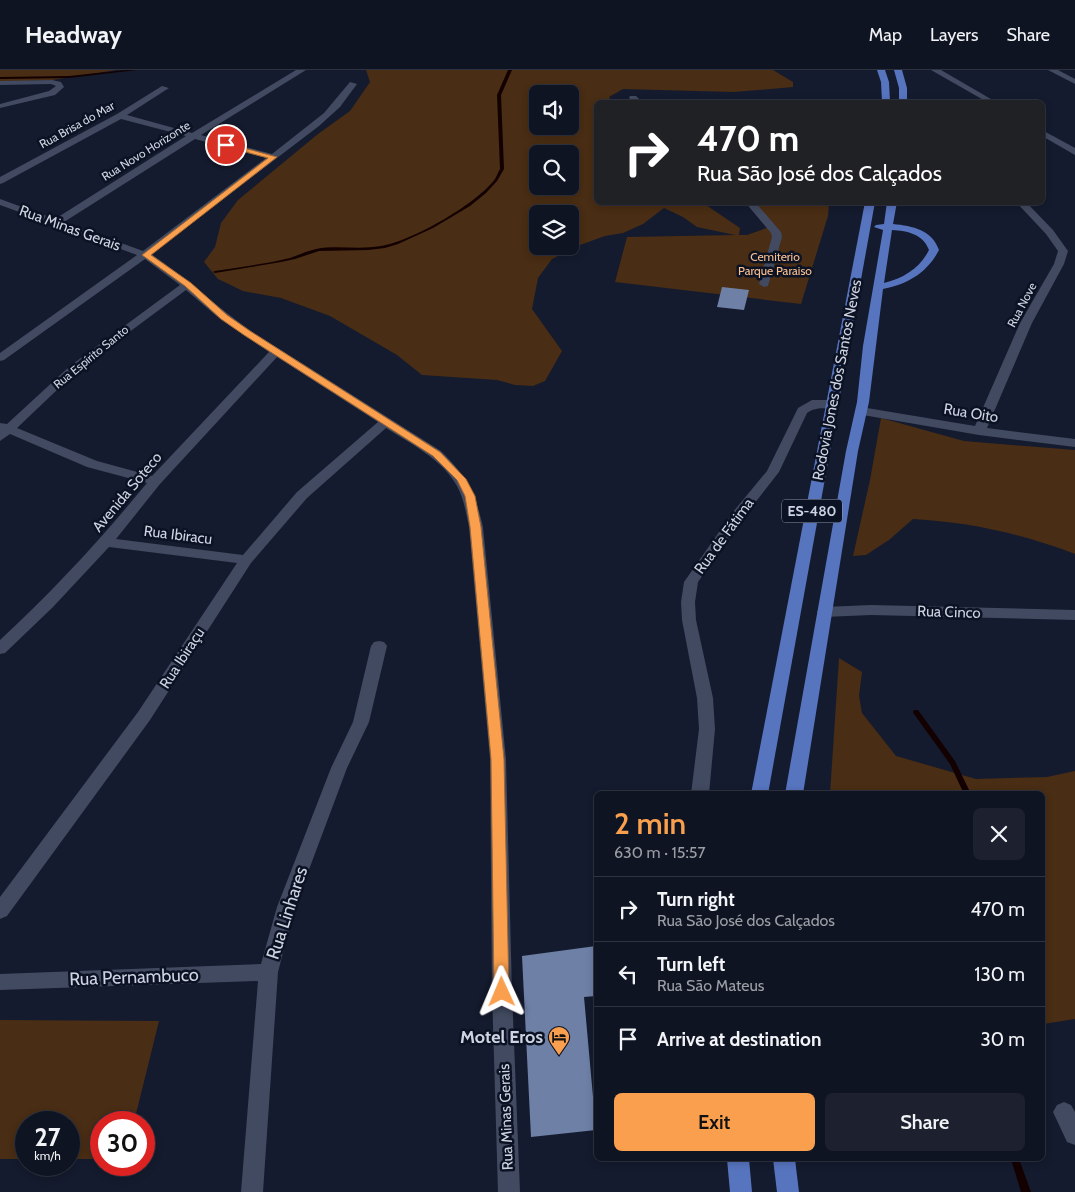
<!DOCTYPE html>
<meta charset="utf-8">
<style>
:root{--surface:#0f1422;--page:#1d212f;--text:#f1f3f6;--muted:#9b9ea5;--line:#2f3340;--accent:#f99f4d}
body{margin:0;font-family:Cabin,sans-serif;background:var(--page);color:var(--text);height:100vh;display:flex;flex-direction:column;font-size:19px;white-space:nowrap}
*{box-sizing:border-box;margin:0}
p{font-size:16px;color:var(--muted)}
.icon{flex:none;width:28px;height:28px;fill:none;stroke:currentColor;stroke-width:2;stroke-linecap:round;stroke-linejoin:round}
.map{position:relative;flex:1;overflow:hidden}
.details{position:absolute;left:594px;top:721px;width:451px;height:370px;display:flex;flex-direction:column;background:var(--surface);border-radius:8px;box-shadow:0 2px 8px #0003,0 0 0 1px var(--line)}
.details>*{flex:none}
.guide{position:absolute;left:594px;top:30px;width:451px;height:105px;border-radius:8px;box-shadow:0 2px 8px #0003,0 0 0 1px var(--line);background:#202124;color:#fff;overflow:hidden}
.controls{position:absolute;left:529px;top:15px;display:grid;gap:10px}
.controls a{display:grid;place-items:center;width:50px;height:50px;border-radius:8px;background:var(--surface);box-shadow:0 2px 8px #0003,0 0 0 1px var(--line);font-size:25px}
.speed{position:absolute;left:15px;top:1041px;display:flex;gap:10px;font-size:25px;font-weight:700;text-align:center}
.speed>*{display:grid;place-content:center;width:65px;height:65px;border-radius:50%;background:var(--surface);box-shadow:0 2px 8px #0003,0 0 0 1px var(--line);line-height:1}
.speed small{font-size:12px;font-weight:400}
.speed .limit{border:8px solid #d22;background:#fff;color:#111}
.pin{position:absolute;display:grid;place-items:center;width:42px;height:42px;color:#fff;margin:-21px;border:2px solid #fff;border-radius:50%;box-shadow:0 1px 5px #0007}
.me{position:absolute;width:55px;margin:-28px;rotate:359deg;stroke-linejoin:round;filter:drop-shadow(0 0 4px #0008)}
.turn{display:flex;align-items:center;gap:18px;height:105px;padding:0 20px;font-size:22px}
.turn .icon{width:65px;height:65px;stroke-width:2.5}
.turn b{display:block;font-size:35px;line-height:42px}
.round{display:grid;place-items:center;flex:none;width:52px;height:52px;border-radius:8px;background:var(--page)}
.summary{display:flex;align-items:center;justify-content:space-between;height:85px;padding:0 20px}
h1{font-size:30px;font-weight:600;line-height:38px;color:var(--accent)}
.primary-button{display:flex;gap:10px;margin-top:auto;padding:10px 20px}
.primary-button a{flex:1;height:58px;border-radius:8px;background:var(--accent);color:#111;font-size:20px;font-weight:600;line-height:58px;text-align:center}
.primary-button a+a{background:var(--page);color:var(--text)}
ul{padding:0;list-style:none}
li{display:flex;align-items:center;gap:15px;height:65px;padding:0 20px;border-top:1px solid var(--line)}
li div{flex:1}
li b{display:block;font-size:19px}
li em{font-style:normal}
header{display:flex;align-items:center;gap:30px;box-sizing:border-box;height:70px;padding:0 25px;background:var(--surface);border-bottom:1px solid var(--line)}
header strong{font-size:24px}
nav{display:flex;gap:28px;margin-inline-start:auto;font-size:18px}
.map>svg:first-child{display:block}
.green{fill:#492d14;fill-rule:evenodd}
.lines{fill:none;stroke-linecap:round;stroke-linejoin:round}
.stream{fill:#130000;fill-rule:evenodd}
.building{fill:#6f80a7}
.minor{fill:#414a60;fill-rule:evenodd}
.major{fill:#5774bf;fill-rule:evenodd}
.route{fill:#f99f4d;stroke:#a26732}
.labels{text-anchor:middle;stroke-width:5;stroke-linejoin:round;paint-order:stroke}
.far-street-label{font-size:12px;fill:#cdd3e0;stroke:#0b1224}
.far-park-label{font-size:12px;fill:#fdc190;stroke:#0b1224}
.shield{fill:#0b1224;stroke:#9399a8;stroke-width:1}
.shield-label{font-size:14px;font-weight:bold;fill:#cdd3e0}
.street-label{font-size:15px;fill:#cdd3e0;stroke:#0b1224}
.near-street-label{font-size:18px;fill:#cdd3e0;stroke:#0b1224}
.near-poi-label{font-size:18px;font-weight:bold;fill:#cdd3e0;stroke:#0b1224;text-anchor:end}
</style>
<header>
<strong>Headway</strong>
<nav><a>Map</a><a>Layers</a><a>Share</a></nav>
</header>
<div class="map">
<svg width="1075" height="1122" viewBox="0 0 1075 1122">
<rect width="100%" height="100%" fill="#141b2e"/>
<g class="green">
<path d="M0 0H116L52 10 0 12Z"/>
<path d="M366 0H773L793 12V17L734 22 623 19 609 27 612 32H596V132L703 133 740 158 739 165H747L772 156 751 133H829L828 146 801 234 615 212 627 167 735 165 697 157 683 147 664 138 643 154 623 163 605 166 580 175 552 189 538 208 532 239 562 281 545 311 533 316 515 315 497 310 422 305 397 285 330 246 281 228 243 221 218 209 204 192 215 177 221 153 238 130 318 64 350 41 370 12ZM538 24H570V56H538ZM538 84H570V116H538ZM538 144H570V176H538Z"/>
<path d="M881 348 964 371 1075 380V484C1023 464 969 452 913 449L889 470 866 485 853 486 870 410Z"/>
<path d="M839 588 862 602 859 626 862 643 896 686 976 709 1047 707 1075 701V949L1043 954 1042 724H830Z"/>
<path d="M0 950 159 951 134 1052H101V1089H69V1052H26V1089H0Z"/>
</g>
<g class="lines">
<g class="stream">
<path d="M126 0H137L69 8 0 9V7L69 6Z"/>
<path d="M508 0H512L501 25 504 99 497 111 486 123 470 136 433 158 398 174 385 178 368 180 319 181 295 189 281 192 215 203 213 202 215 201C240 197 266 194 290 188 299 185 307 181 316 179 337 175 359 180 381 176 410 172 477 134 495 109 497 106 498 102 500 99L497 25Z"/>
<path d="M914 640H918L955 691 971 724H964L950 694 914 644 913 642Z"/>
<path d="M1011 1089H1019L1031 1122H1021Z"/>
</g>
</g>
<g class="building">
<path d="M722 217 749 220 744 240 717 237Z"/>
<path d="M596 876V926L584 927 596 1060 531 1067 522 886Z"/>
</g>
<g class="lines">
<g class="minor">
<path d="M296 0H306L201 65 272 84 324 43 350 12 357 14 340 37 319 56 151 184C187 208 215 236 251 261L441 381C466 406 475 422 483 457L506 689 512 922 520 1122H498L492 922 490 689 469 457C466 443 464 429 457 416 442 389 411 374 386 358L307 428 251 493 150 650 7 846 0 849V827L138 642 237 493 109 477 53 537 5 583 0 584V570C54 520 100 470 147 413L87 397 10 364 0 371V353L7 354 70 296 180 215 145 189 4 290 0 291V283L137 185 0 135V129L55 149 186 66 121 49 3 113 0 114V107L117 44 162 16 169 18 127 45 192 63ZM195 69 266 88 143 181 64 152ZM186 220 220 249 269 282 152 406 97 391 17 358 78 300ZM277 287 378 352 297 422 243 485 116 469 160 414Z"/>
<path d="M931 0H941L996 32H987Z"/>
<path d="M1048 0H1058L1075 9V14Z"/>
<path d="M52 10 61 12 64 17 55 25 0 38V34L49 21 56 16 51 14 0 15V11Z"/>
<path d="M630 26H636L642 32H634L629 28Z"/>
<path d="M1042 60 1075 78V85L1042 66Z"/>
<path d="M745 132H755L781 162 782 167 768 216 764 217 759 214 772 167 771 163Z"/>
<path d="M1016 132H1026L1053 160 1068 181 1064 194 1032 253 987 358 1075 369V377L979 365 857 344 855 341 861 337 975 356 1020 253 1054 194 1058 181 1046 164Z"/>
<path d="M812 330H833L839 334C831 342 820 334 807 343L779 402 743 448 698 512 695 532 696 550 713 628 715 659 709 724H691L699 659 697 628 682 550 681 532 684 512 733 442 767 401 798 338Z"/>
<path d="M871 535 1075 540V550L871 545 824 547 819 545 817 542 819 539 824 537Z"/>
<path d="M379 571 384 572 387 576 369 652 347 698 295 837 278 902 263 1122H241L258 911 0 920V904L261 894 277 837 331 698 353 652 371 576 374 572Z"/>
<path d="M1064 1032 1071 1035 1075 1042V1075L1067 1072 1053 1042 1057 1035Z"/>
</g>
<g class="major">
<path d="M877 0H885L889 12 890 32H882L881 12Z"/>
<path d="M894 0H902L907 18V32H899V18Z"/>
<path d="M865 132H875L768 724H751Z"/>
<path d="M887 132H897L893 154C913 156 932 160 939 180 927 203 908 214 883 219L869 332 858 381 803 724H785L846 381 857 332 863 276 883 160 874 157 876 155 884 154ZM892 160C908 161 923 164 929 180 920 198 904 208 884 213Z"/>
<path d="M727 1089H749L752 1122H730Z"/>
<path d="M773 1089H795L799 1122H777Z"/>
</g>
</g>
<path class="route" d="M226 73 277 87 151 185 191 213 227 245 250 261 440 382 466 409 475 426 481 457 504 689 509 922 507 927 502 929 496 927 494 922 491 689 470 457 465 426 457 410 433 386 244 265 221 249 185 216 142 185 268 88 223 76 222 75Z"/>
<defs>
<g id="hotel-pin" transform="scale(1.125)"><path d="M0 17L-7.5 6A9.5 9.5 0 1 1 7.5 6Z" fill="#f99f4d" stroke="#0b1224"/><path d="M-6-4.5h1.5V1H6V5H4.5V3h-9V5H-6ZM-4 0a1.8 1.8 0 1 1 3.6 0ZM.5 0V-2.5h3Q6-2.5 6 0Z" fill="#111"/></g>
</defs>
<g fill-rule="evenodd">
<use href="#hotel-pin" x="559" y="967"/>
</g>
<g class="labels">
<g class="far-street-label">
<text transform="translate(77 55) rotate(-29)" y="4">Rua Brisa do Mar</text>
<text transform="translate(146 81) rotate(-32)" y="4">Rua Novo Horizonte</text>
<text transform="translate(1022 235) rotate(-62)" y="4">Rua Nove</text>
<text transform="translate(91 287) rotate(-39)" y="4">Rua Espírito Santo</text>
</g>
<g class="far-park-label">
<text x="775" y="191">Cemiterio<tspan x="775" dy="14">Parque Paraiso</tspan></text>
</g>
<rect class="shield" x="782" y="429.5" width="60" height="23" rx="4"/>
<g class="shield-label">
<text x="812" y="446">ES-480</text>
</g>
<g class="street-label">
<text transform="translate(70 158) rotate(20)" y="5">Rua Minas Gerais</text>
<text transform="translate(837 310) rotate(-79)" y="5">Rodovia Jones dos Santos Neves</text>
<text transform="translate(971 343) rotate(9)" y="5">Rua Oito</text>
<text transform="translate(127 422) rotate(-50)" y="5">Avenida Soteco</text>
<text transform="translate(178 465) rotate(7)" y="5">Rua Ibiracu</text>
<text transform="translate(724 466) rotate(-54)" y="5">Rua de Fátima</text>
<text transform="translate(949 542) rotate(2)" y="5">Rua Cinco</text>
<text transform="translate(182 588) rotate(-57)" y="5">Rua Ibiraçu</text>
<text transform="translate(506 1047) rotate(-92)" y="5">Rua Minas Gerais</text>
</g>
<g class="near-street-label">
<text transform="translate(287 843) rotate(-72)" y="6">Rua Linhares</text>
<text transform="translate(134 907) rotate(-2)" y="6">Rua Pernambuco</text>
</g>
<g class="near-poi-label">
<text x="543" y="973">Motel Eros</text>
</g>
</g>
</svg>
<div class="controls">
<a><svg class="icon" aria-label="sound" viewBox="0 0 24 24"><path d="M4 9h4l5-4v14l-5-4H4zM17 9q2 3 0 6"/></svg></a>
<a><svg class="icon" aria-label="search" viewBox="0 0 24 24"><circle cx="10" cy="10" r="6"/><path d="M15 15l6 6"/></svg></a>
<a><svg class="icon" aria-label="layers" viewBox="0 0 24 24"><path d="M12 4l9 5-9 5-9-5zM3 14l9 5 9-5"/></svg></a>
</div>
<div class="speed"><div>27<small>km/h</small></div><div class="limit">30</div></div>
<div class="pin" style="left:226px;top:75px;background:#d93025"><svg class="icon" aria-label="arrive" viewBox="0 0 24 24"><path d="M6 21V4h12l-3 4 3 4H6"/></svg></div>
<svg class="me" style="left:502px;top:922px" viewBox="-20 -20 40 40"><path d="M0-17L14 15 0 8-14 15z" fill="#f99f4d" stroke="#fff" stroke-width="4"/></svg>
<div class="guide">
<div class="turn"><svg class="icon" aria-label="right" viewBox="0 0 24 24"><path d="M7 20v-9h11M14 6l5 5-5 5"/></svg><div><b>470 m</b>Rua São José dos Calçados</div></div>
</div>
<section class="details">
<div class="summary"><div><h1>2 min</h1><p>630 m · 15:57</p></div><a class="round"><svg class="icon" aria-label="close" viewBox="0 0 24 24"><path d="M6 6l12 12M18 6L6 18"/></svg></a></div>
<ul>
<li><svg class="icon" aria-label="right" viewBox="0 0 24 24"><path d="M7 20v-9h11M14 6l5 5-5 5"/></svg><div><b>Turn right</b><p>Rua São José dos Calçados</p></div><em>470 m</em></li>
<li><svg class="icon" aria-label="left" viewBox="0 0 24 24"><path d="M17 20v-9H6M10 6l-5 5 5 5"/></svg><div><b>Turn left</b><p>Rua São Mateus</p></div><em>130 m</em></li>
<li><svg class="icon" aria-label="arrive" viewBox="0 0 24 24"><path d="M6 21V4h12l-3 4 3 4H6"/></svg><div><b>Arrive at destination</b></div><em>30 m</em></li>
</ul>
<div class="primary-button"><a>Exit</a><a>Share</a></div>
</section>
</div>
